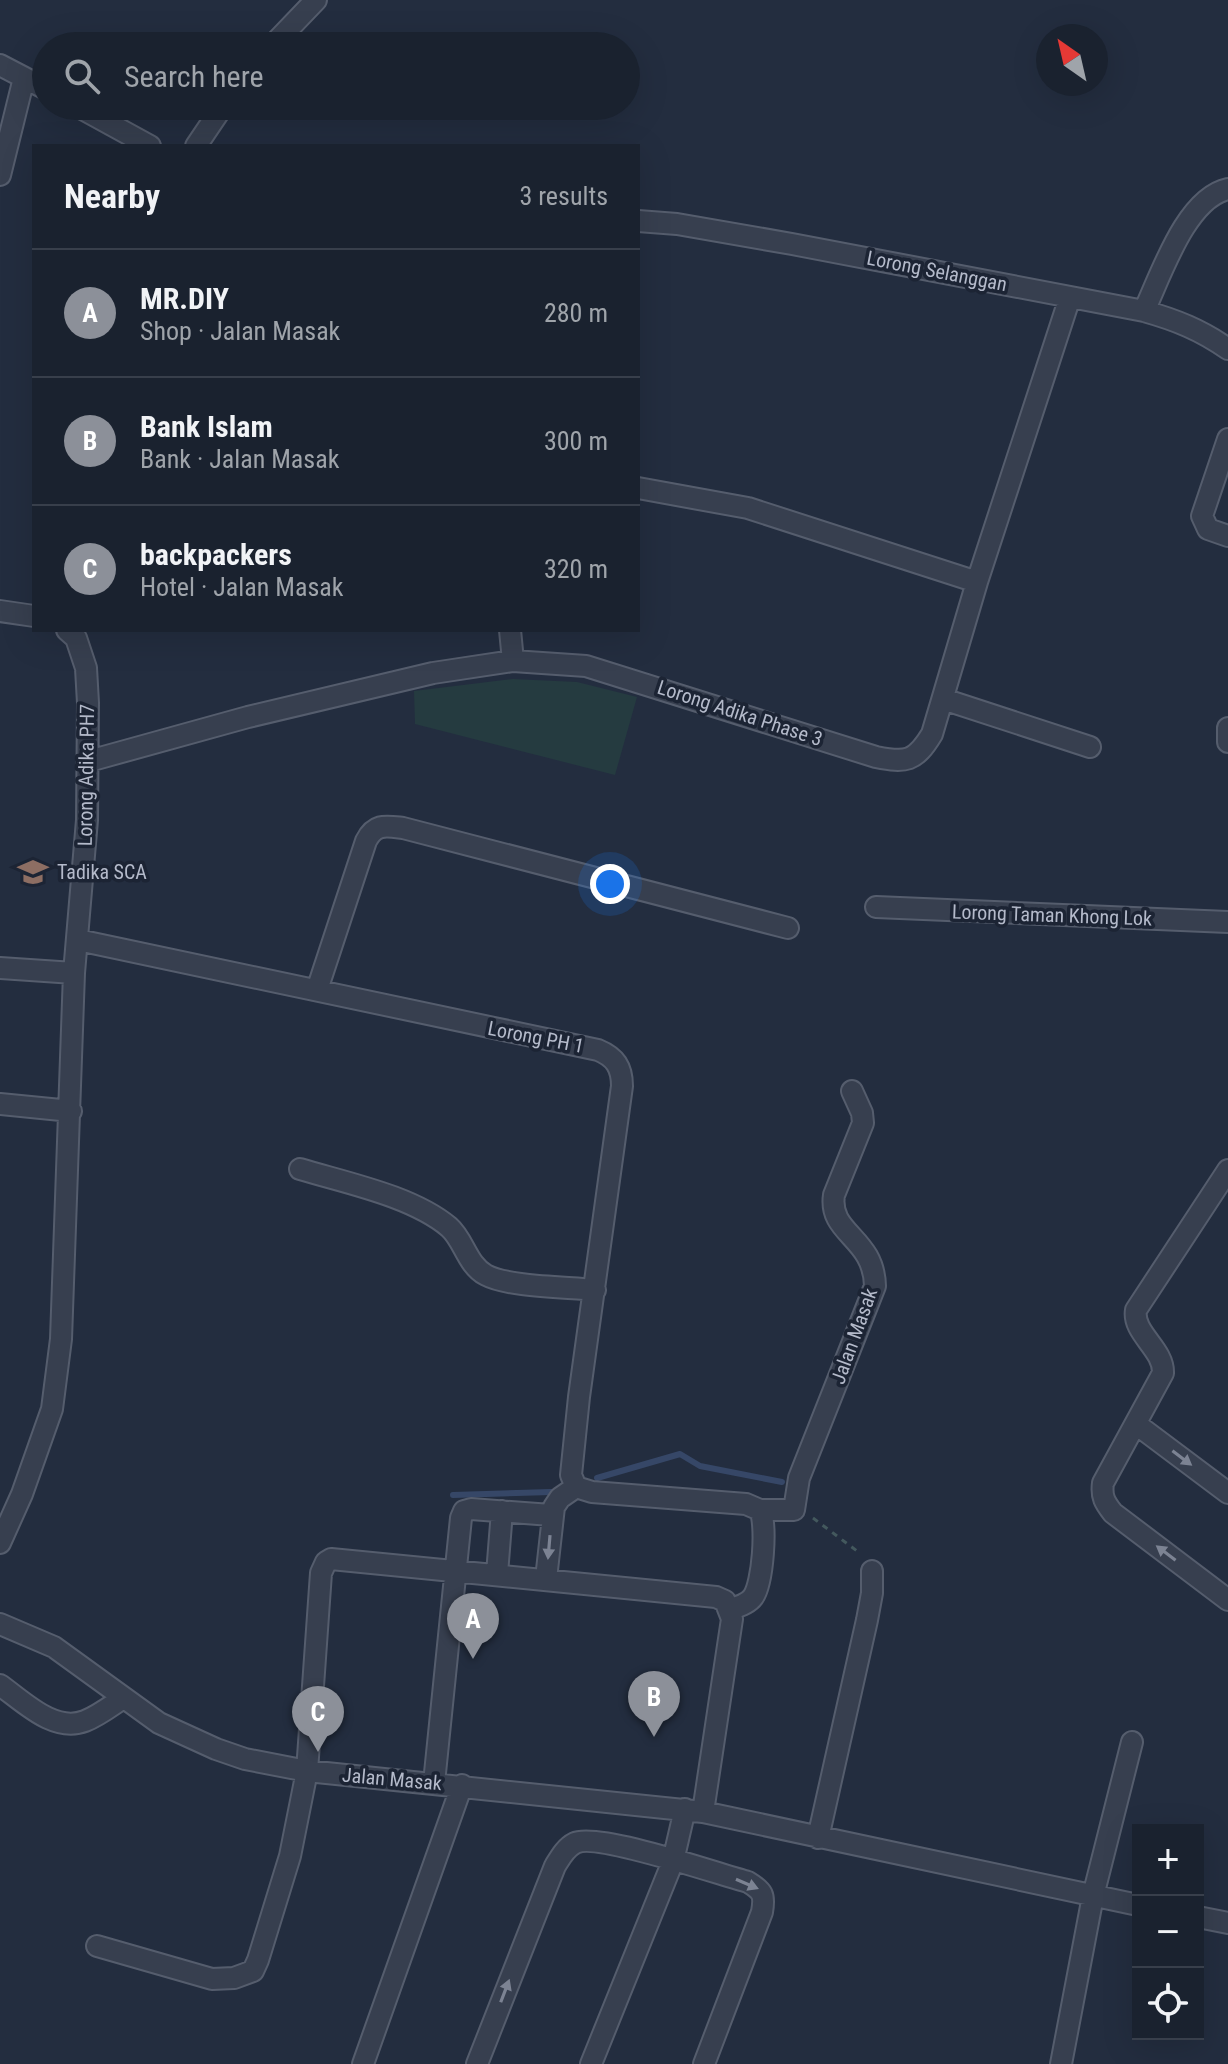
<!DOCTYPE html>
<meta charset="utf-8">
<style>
:root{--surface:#1a222f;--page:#272f3b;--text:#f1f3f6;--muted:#9fa4aa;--line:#383f4b;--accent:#8c9099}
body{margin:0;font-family:"Roboto Condensed",sans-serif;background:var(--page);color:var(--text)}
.controls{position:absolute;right:24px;bottom:24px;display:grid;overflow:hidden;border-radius:0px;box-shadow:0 8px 32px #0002}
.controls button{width:72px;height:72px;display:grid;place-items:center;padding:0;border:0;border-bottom:2px solid var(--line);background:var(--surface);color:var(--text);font:40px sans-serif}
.compass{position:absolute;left:1036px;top:24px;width:72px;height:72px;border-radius:50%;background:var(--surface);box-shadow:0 8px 32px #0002;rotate:326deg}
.you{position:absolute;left:610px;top:884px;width:28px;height:28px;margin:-20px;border:6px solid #fff;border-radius:50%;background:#1a73e8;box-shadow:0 0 0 12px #1a73e833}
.badge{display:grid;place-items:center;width:52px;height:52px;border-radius:50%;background:var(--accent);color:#fff;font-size:26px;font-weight:700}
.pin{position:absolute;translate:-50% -66px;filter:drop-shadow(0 2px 4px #0008)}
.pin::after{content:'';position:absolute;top:42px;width:28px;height:24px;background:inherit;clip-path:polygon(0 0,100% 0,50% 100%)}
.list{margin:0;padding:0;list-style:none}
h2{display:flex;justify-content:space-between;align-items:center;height:104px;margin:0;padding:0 32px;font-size:34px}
h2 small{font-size:26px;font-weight:400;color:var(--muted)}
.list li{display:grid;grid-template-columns:52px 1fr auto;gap:24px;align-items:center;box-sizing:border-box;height:128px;padding:0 32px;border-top:2px solid var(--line)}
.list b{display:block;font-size:30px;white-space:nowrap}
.list p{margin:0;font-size:26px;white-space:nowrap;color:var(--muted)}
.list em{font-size:26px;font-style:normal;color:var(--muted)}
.icon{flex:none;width:44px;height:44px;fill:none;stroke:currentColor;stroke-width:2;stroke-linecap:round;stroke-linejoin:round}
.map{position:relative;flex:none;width:1228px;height:2064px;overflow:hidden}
.search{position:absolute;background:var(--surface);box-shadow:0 8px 32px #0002;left:32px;top:32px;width:608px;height:88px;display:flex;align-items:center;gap:20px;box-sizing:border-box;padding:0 28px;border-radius:44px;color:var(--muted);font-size:30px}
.panel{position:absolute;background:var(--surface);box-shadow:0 8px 32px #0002;left:32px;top:144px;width:608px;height:488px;border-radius:0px}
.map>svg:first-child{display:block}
.green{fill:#253b40}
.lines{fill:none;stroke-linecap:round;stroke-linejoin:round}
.stream{stroke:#364767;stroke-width:6}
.minor-casing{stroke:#555d6d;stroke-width:24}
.path{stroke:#43585d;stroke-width:3;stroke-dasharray:6 6;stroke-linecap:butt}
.minor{stroke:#373f4f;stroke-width:20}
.oneway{fill:#7c8393}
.labels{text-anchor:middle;stroke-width:7;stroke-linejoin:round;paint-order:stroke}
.street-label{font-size:20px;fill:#b4baca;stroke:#1c2434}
.poi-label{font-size:20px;fill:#b4baca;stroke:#1c2434;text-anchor:start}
</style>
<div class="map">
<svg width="1228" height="2064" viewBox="0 0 1228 2064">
<rect width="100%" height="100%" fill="#232d3f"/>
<path class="green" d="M 513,679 L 577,682 L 637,697 L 615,775 L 415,724 L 414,691 Z"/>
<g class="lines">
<path class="stream" d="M 597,1478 L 680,1454 L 700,1466 L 782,1482
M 453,1495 L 551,1492"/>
<g class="minor-casing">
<path id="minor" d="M 272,46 L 316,0
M 0,65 L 46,89
M 77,106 L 150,146
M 196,146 L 223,106
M 0,175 L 24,78
M 638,221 L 677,224 L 792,244 L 1144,311 C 1176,320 1201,330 1228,349
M 1144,311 C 1161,275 1186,198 1228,189
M 1228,439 L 1202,516 L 1208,529 L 1228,536
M 638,488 L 748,508 L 977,582
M 0,611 L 34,616
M 67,630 L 76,638 L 86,668 L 88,703 L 87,820 L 74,973
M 510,630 L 513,661
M 943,699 L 1090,747
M 1228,728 L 1228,742
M 89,761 L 248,717 L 433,673 L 513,661 L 586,666 L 876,757 C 906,763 915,762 932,734 L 977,582 L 1070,297
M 876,907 L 1228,922
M 78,940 L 598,1050 C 615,1057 622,1067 622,1086 L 579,1397 L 571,1475 L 576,1487
M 0,968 L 74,973 L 61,1339 L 52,1409 L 22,1494 L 0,1543
M 317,990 L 366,841 C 375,823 386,826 403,828 L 788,928
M 0,1104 L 71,1111
M 300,1169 C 346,1183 412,1196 449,1227 C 464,1240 467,1265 486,1275 C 508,1287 568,1287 595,1290
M 1228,1170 L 1136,1310 C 1132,1333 1164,1349 1163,1373 L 1103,1483 C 1101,1497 1105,1503 1113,1513 L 1228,1600
M 1136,1424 L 1228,1493
M 576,1487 L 592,1492 L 746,1504 L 760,1510 C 767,1525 763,1583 753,1597 C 748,1604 738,1607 730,1609
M 760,1510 L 794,1510 L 799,1478 L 875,1286 C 874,1237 828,1234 834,1195 L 863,1123 L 862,1113 L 852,1091
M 497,1574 L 502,1511
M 546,1579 L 554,1507 L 560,1498 L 576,1487
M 0,1624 L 54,1647 L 159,1723 L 216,1749 L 245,1759 L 307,1771 L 703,1812 L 1138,1905
M 0,1685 C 24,1702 54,1733 85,1721 C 98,1716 111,1706 123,1698
M 434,1783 L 461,1518 L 464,1511 L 471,1509 L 551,1515
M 818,1838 L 867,1620 L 872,1593 L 872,1571
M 1198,1917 L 1228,1923
M 97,1946 L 212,1979 L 234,1978 L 253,1971 L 258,1960 L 290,1856 L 307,1771 L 321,1573 L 326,1562 L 331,1559 L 716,1597 L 725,1601 L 732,1619 L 703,1812
M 363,2064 L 462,1785
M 477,2064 L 555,1866 C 560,1858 565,1848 575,1843 C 597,1832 718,1874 748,1882 C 763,1891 765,1895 762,1912 L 704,2064
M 591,2064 L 673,1861 L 685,1809
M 1061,2064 L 1093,1896 L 1132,1742"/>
</g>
<path class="path" d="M 813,1518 L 861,1554"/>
<use href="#minor" class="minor"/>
</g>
<defs><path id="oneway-solid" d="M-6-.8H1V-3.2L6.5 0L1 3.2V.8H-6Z" transform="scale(2)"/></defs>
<g class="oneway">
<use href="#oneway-solid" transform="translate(1182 1458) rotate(37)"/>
<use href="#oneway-solid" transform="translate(549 1547) rotate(95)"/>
<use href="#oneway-solid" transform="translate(1166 1553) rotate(-143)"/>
<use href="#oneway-solid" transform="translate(747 1884) rotate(23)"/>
<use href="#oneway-solid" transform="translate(505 1991) rotate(-69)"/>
</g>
<defs>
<g id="school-bare" transform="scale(2.4)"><path d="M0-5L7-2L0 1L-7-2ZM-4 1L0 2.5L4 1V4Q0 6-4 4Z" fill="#8d6e63" stroke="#1c2434" stroke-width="2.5" paint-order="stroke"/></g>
</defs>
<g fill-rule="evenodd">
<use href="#school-bare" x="33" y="872"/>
</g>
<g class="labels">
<g class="street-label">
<text transform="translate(937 271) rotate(11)" y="7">Lorong Selanggan</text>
<text transform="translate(740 713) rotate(18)" y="7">Lorong Adika Phase 3</text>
<text transform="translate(86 775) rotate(-89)" y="7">Lorong Adika PH7</text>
<text transform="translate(1052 915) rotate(2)" y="7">Lorong Taman Khong Lok</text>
<text transform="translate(536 1037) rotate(11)" y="7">Lorong PH 1</text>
<text transform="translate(854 1336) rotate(-70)" y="7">Jalan Masak</text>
<text transform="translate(392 1779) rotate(5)" y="7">Jalan Masak</text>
</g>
<g class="poi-label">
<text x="57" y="879">Tadika SCA</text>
</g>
</g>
</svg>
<div class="controls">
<button>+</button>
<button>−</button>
<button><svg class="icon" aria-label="locate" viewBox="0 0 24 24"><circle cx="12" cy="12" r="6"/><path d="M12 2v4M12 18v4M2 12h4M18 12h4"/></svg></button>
</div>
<svg class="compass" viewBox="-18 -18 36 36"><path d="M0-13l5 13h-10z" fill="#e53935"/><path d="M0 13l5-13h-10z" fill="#9fa4aa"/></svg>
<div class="you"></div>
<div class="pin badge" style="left:473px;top:1659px">A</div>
<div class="pin badge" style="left:654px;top:1737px">B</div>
<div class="pin badge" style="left:318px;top:1752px">C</div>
<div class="search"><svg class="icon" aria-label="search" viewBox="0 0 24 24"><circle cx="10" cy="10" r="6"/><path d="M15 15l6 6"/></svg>Search here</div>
<section class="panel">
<h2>Nearby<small>3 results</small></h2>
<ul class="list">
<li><span class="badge">A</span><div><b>MR.DIY</b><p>Shop · Jalan Masak</p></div><em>280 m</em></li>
<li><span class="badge">B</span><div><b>Bank Islam</b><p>Bank · Jalan Masak</p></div><em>300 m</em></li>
<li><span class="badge">C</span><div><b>backpackers</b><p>Hotel · Jalan Masak</p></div><em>320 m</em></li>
</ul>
</section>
</div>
